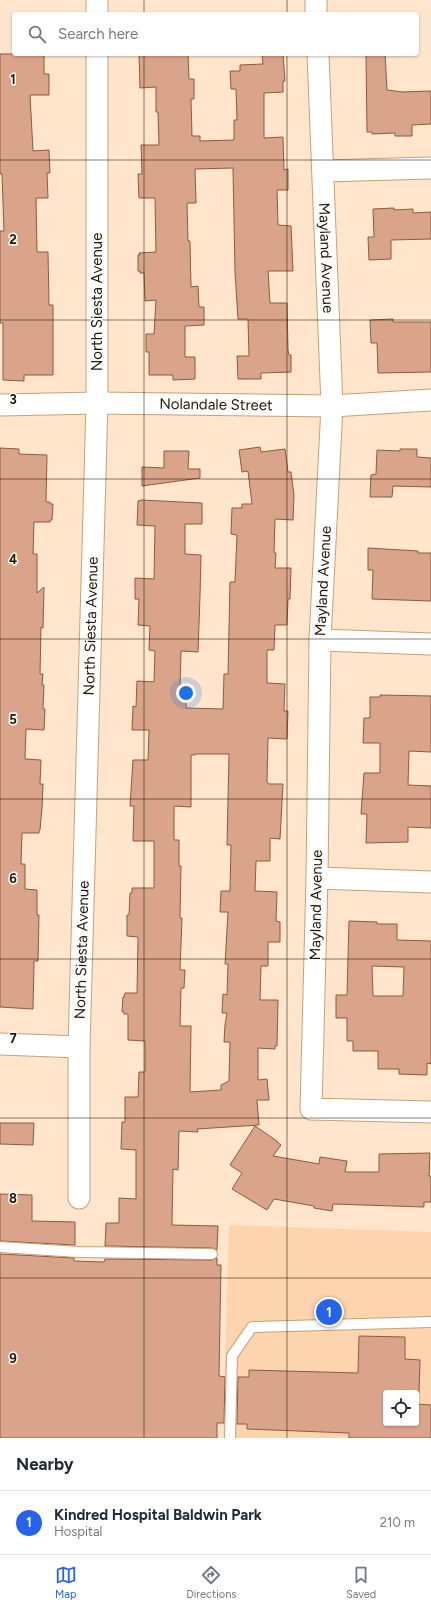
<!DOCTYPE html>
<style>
:root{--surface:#fff;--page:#f6f6f7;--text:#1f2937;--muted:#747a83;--line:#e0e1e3;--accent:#2563eb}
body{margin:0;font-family:Figtree,sans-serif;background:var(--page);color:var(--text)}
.controls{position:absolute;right:12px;bottom:12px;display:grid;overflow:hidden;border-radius:4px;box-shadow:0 1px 3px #0004}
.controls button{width:36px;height:36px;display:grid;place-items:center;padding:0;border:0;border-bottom:1px solid var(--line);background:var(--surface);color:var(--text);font:20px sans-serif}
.you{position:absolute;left:186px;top:693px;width:14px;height:14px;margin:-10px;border:3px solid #fff;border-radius:50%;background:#1a73e8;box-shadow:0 0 0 6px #1a73e833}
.badge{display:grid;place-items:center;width:26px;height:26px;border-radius:50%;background:var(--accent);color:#fff;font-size:13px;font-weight:700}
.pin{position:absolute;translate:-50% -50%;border:2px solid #fff;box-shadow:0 1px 4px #0006}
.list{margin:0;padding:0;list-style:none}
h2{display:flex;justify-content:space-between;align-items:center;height:52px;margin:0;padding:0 16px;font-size:17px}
h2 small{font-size:13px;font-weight:400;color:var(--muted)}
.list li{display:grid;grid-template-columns:26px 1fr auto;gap:12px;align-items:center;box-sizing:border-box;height:64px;padding:0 16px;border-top:1px solid var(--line)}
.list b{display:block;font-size:15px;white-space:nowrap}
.list p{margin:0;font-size:13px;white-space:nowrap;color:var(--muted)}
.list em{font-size:13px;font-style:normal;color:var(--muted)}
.icon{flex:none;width:22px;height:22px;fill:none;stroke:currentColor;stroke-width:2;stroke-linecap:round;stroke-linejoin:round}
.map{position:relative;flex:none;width:431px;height:1438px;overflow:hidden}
.search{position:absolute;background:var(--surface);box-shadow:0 1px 3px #0004;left:12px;right:12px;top:12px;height:44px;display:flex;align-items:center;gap:10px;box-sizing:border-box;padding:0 14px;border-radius:4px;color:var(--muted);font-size:15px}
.sheet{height:116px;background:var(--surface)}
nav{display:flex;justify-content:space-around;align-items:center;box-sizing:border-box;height:56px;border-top:1px solid var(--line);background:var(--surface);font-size:11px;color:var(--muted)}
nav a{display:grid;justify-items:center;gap:2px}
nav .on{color:var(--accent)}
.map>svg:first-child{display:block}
.built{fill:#fcd5ae;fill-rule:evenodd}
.building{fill:#daa48a;stroke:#8b5a41;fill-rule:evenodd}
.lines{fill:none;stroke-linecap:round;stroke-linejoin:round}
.service-casing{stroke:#c9a076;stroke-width:12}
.minor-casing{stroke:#c9a076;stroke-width:23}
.service{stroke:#fff;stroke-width:10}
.minor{stroke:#fff;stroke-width:21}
.grid{fill:none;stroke:#251605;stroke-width:1;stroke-opacity:0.55}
.labels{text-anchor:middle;stroke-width:3;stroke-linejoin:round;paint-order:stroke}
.street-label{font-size:15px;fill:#251605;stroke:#fff}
.grid-label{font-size:13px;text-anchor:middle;font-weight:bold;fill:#251605;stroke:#fff;stroke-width:3;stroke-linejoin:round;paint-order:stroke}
</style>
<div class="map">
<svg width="431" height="1438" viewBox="0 0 431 1438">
<rect width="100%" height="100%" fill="#ffe5cb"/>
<path class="built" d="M 229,1225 L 431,1232 L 431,1438 L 223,1438 ZM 386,1393 L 416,1393 L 416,1423 L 386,1423 Z"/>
<path class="building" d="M 0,54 L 44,54 L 44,74 L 49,74 L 49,95 L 30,95 L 33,151 L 49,150 L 50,173 L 47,173 L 48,198 L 36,198 L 37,252 L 48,252 L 49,305 L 53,305 L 53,375 L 24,375 L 24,381 L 3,380 L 3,323 L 0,323 L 0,231 L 4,231 L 2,174 L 0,174 Z
M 139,54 L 188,54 L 189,79 L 194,79 L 194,99 L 191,99 L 192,136 L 200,136 L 200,141 L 234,140 L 234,120 L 237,120 L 236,89 L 231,89 L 230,71 L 240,71 L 240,65 L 263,64 L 262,54 L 283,54 L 285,81 L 283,81 L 283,92 L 264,93 L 264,138 L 283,137 L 284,170 L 288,169 L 288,190 L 277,190 L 278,225 L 291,226 L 293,271 L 268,271 L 270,303 L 287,303 L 288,350 L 289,355 L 291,355 L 291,372 L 261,373 L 261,379 L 238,379 L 237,356 L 249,356 L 248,319 L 238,319 L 235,272 L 233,168 L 195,169 L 196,203 L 187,203 L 188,241 L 190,241 L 191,287 L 198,286 L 199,307 L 204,307 L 204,325 L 185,326 L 185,357 L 195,357 L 195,379 L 173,380 L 173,375 L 149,375 L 149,352 L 146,352 L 146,334 L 154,334 L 156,300 L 145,301 L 144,273 L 140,273 L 140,271 L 138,271 L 138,255 L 140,255 L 139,253 L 156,252 L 155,198 L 139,198 L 138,174 L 142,174 L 141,145 L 159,145 L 158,112 L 156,112 L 156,87 L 140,88 Z
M 366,54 L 385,54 L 387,90 L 403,92 L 431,91 L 431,124 L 412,125 L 412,136 L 395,136 L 395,133 L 372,134 L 372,132 L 367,132 Z
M 394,208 L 394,210 L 413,209 L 413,213 L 431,212 L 431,239 L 391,240 L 391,259 L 369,260 L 368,237 L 374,237 L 373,209 Z
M 393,319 L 393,322 L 431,322 L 431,372 L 378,373 L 377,343 L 371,343 L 370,320 Z
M 260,447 L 261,452 L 285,449 L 288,472 L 291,472 L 294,495 L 293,520 L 275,519 L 274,553 L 276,553 L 275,568 L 291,568 L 290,599 L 288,599 L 287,625 L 275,625 L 274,650 L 267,650 L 267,683 L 285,684 L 284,711 L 288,711 L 287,739 L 268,738 L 267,782 L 269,784 L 283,784 L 280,839 L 270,838 L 270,861 L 256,861 L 255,891 L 277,892 L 276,921 L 280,922 L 280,942 L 268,942 L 268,966 L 261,966 L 260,1000 L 278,1000 L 277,1046 L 275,1046 L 275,1049 L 258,1048 L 258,1080 L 267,1079 L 269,1100 L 257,1100 L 259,1125 L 197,1129 L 198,1132 L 179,1131 L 178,1170 L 173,1169 L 172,1225 L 218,1226 L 217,1250 L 212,1248 L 105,1246 L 106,1223 L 119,1223 L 119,1198 L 136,1199 L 136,1150 L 121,1149 L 122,1122 L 125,1122 L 125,1097 L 138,1097 L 139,1072 L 145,1072 L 145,1041 L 128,1040 L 128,1014 L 124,1014 L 124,1012 L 122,1012 L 123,997 L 124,997 L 125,993 L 137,993 L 138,937 L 127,936 L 127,915 L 129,915 L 130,893 L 132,893 L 132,888 L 154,888 L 154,841 L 133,841 L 134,806 L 130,806 L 133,760 L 148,760 L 149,730 L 132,730 L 133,706 L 136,707 L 137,681 L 154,682 L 155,651 L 149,650 L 150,626 L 138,625 L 139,599 L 135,599 L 135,578 L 154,579 L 155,526 L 137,525 L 138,501 L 141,500 L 202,503 L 202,524 L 185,524 L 185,554 L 201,555 L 200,596 L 198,652 L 181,651 L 180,687 L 186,688 L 186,708 L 223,709 L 224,674 L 228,674 L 230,582 L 235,582 L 237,535 L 231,534 L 232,508 L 242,508 L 242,504 L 252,504 L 248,471 L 242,472 L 239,450 ZM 195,754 L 229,754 L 227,845 L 231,845 L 230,891 L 221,891 L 220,912 L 228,912 L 225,964 L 228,964 L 227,995 L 223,994 L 222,1013 L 227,1013 L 225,1025 L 224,1042 L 230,1042 L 229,1081 L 221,1085 L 221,1090 L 190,1092 L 191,1026 L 180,1026 L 181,988 L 184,988 L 185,970 L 180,970 L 182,918 L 180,918 L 181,866 L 179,866 L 179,840 L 174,840 L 174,806 L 191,807 L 191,755 L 195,755 Z
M 0,448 L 19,449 L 19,454 L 47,455 L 46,502 L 50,502 L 50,504 L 53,504 L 52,520 L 50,520 L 50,522 L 34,522 L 33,554 L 37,554 L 37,593 L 44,587 L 43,628 L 41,627 L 40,674 L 43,674 L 42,685 L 44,685 L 43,709 L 45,709 L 44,730 L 26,729 L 25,759 L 41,760 L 40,784 L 43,784 L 42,808 L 40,830 L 39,831 L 39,833 L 22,833 L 21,864 L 25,864 L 25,889 L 37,890 L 37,915 L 39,915 L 38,961 L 34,961 L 33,1009 L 0,1007 Z
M 400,449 L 417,449 L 417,457 L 431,458 L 431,487 L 393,486 L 392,497 L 370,497 L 371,475 L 376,474 L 377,450 L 400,451 Z
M 164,451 L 189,451 L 188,469 L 200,469 L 200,478 L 142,486 L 142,467 L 164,468 Z
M 368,548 L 418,551 L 418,553 L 431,553 L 431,601 L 372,599 L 373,570 L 368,570 Z
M 380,695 L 431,696 L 431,752 L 409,751 L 408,785 L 431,786 L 431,828 L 408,827 L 408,842 L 366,843 L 367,814 L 361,814 L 364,773 L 380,773 L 380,743 L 363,743 L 364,718 L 370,718 L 370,697 L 380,697 Z
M 349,921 L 377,922 L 377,924 L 397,924 L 397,940 L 431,941 L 431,1064 L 427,1063 L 427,1075 L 399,1074 L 399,1069 L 378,1069 L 378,1051 L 353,1051 L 353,1041 L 347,1041 L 347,1018 L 336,1018 L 336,995 L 347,995 ZM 372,966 L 404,967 L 403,996 L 373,996 Z
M 0,1123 L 34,1123 L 33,1145 L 0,1144 Z
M 255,1126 L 277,1141 L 277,1142 L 281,1145 L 273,1156 L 319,1164 L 320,1157 L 347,1161 L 345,1172 L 379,1172 L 379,1154 L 430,1153 L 429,1176 L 431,1176 L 431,1202 L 424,1202 L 424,1207 L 333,1204 L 332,1211 L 314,1208 L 314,1206 L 274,1199 L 267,1210 L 232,1189 L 242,1173 L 230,1165 Z
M 0,1194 L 32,1195 L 32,1221 L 75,1222 L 75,1245 L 0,1241 Z
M 0,1254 L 74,1258 L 74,1261 L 104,1262 L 105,1259 L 212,1260 L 217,1258 L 217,1265 L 221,1265 L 219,1376 L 225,1377 L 224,1423 L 217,1423 L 217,1438 L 0,1438 Z
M 359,1336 L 405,1337 L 405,1359 L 420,1360 L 419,1393 L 386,1393 L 386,1423 L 416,1423 L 416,1404 L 431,1405 L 431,1438 L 349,1438 L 349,1433 L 247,1429 L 247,1424 L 237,1424 L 238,1377 L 249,1377 L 249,1370 L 358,1373 Z"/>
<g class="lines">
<g class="service-casing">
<path id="service" d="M 0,1247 L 79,1252 L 212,1254
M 230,1438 L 232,1356 L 252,1327 L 431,1322"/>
</g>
<g class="minor-casing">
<g id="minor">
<path d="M 316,0 L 316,14"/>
<path d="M 97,14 L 97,0"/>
<path id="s1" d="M 318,54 L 332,406 L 320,640 L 317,878 L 311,1109 L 431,1112"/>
<path d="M 323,171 L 431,168"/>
<path id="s2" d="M 0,405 L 97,403 L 332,406 L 431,400"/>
<path d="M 320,640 L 431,644"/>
<path d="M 317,878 L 431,882"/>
<path d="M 0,1044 L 79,1047"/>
<path id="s3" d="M 79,1198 L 79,1047 L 97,403 L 97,54"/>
</g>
</g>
<use href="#service" class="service"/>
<use href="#minor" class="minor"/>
</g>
<path class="grid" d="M 144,0 L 144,14M 287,0 L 287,14M 144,54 L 144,1438M 287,54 L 287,1438M 0,160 L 431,160M 0,320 L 431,320M 0,479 L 431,479M 0,639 L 431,639M 0,799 L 431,799M 0,959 L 431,959M 0,1118 L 431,1118M 0,1278 L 431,1278"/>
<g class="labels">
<g class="street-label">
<text dy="5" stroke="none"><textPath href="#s1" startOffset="204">Mayland Avenue</textPath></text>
<text transform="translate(97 302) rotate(-90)" y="5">North Siesta Avenue</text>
<text dy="5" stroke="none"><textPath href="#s2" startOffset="216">Nolandale Street</textPath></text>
<text transform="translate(323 581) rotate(-87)" y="5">Mayland Avenue</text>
<text dy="5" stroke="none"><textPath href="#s3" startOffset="572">North Siesta Avenue</textPath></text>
<text transform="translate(316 905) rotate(-89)" y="5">Mayland Avenue</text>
<text dy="5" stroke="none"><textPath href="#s3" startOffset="248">North Siesta Avenue</textPath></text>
</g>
</g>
<g class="grid-label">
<text x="13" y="84">1</text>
<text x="13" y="244">2</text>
<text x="13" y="404">3</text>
<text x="13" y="564">4</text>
<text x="13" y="724">5</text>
<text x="13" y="883">6</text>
<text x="13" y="1043">7</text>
<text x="13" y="1203">8</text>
<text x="13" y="1363">9</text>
</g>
</svg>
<div class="controls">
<button><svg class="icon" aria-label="locate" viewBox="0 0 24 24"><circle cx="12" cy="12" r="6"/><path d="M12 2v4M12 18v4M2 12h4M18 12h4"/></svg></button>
</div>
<div class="you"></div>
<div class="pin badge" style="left:329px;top:1312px">1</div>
<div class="search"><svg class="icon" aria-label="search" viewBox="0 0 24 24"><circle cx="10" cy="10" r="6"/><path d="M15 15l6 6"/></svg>Search here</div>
</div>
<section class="sheet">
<h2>Nearby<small></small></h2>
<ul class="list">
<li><span class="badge">1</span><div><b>Kindred Hospital Baldwin Park</b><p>Hospital</p></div><em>210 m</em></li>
</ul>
</section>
<nav>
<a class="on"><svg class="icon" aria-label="map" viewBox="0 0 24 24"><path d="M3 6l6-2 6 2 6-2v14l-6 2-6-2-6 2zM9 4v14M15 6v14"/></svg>Map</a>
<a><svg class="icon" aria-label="directions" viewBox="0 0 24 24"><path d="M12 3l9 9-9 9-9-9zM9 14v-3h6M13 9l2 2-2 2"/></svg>Directions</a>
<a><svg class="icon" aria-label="saved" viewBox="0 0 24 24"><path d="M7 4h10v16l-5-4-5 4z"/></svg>Saved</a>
</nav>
